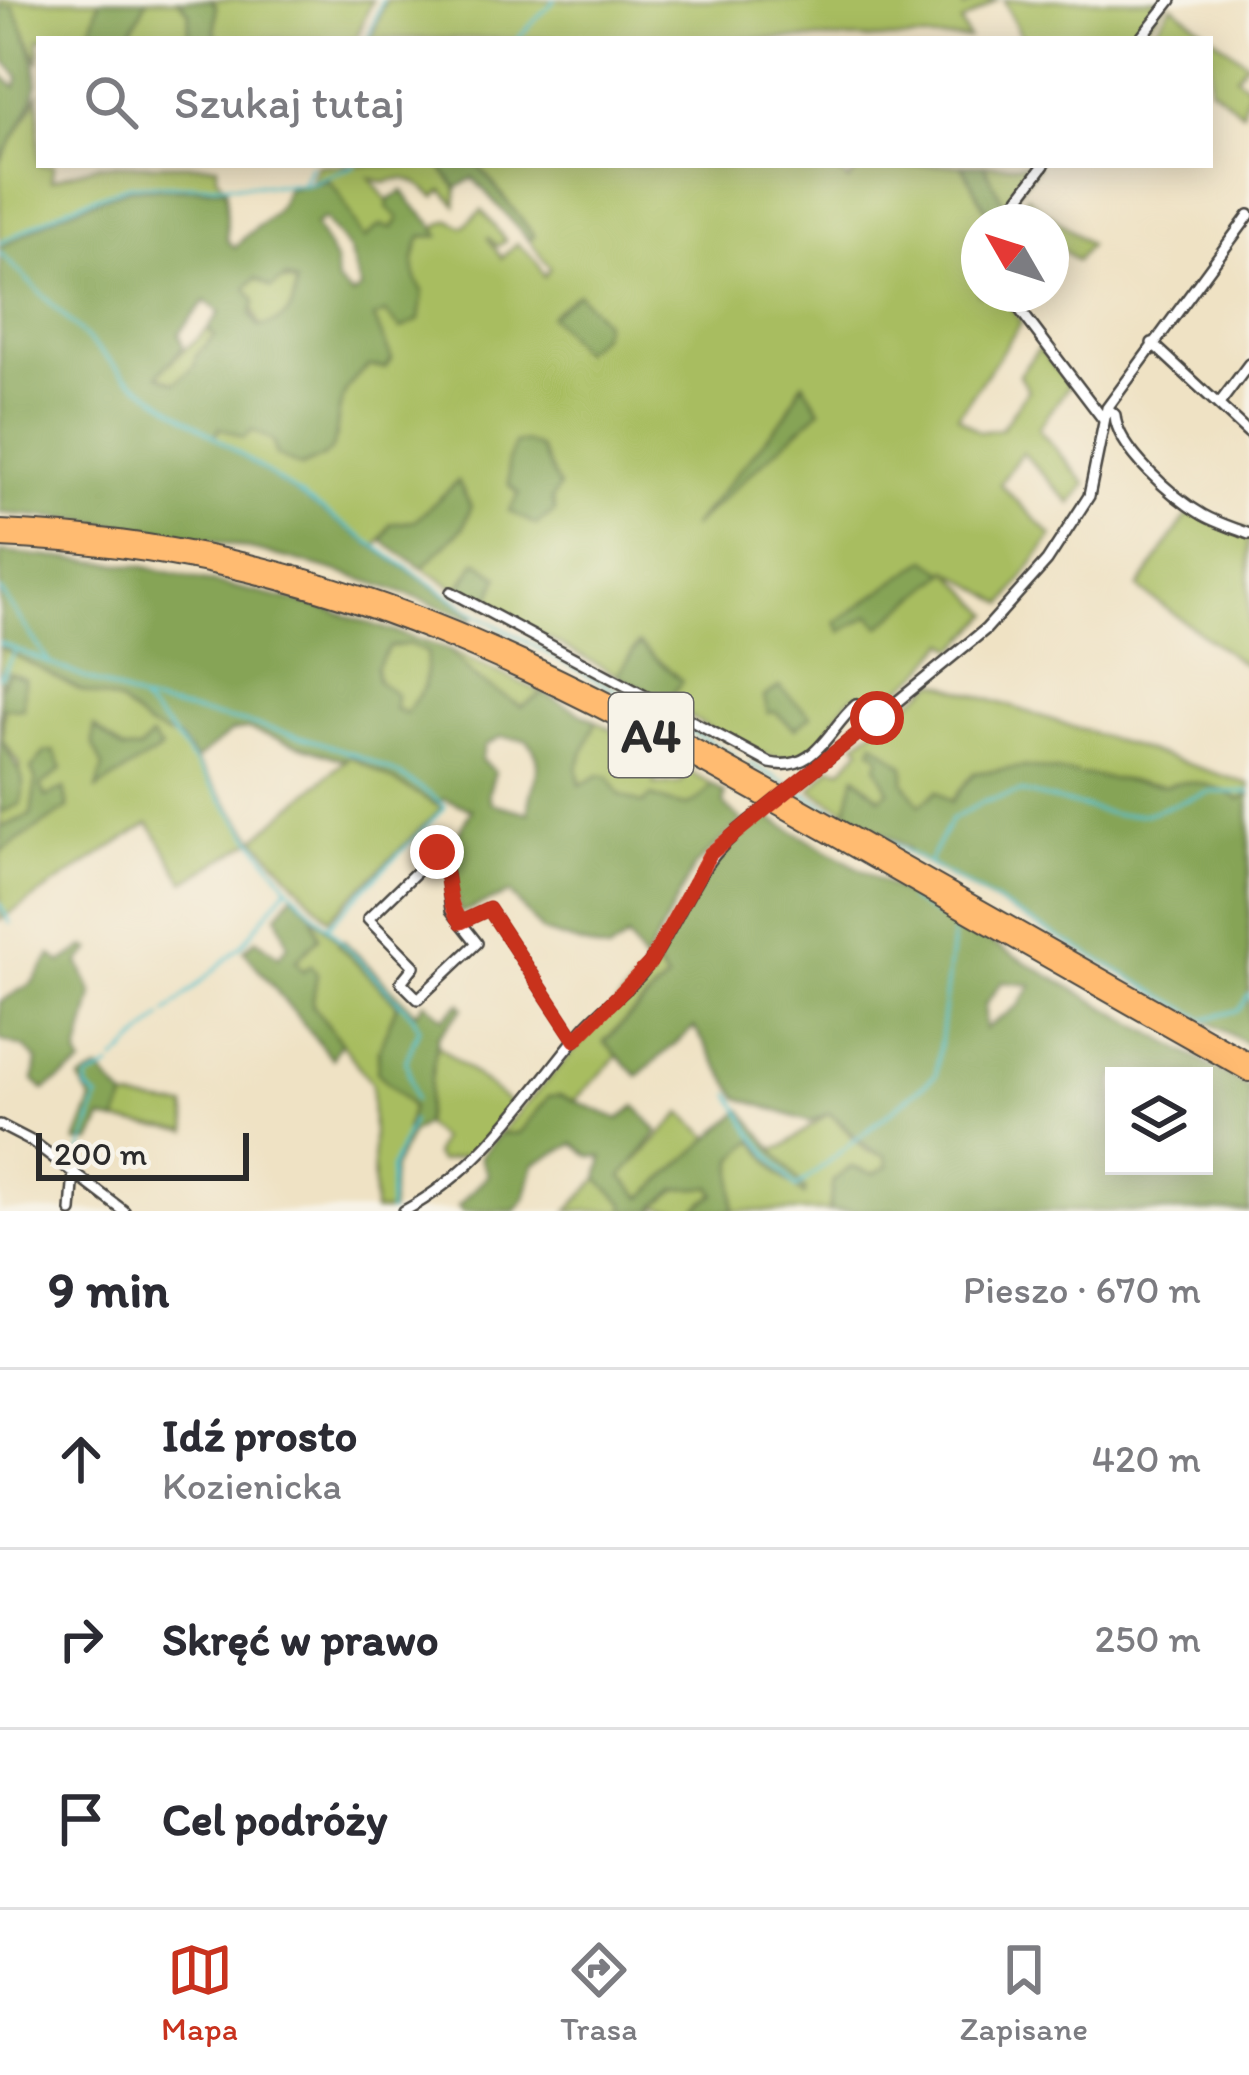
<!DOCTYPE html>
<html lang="pl">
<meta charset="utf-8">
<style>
:root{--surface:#fff;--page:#f7f7f7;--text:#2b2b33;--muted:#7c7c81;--line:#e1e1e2;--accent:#c8321e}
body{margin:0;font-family:Itim,sans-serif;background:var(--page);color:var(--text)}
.controls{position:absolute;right:36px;bottom:36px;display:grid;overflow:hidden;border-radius:0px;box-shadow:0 6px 30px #0003}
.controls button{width:108px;height:108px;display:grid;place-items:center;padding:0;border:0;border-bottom:3px solid var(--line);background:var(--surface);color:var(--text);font:60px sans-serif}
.compass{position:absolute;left:961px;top:204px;width:108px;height:108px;border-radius:50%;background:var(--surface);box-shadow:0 6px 30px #0003;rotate:309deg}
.scale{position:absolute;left:36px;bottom:30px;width:213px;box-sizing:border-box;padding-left:12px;border:6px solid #2b2b2b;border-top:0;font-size:33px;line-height:42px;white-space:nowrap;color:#2b2b2b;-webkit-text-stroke:9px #f7f3e8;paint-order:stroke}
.stop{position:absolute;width:36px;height:36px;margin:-27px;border:9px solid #c8321e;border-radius:50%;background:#fff}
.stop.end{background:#c8321e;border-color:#fff;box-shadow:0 3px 12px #0008}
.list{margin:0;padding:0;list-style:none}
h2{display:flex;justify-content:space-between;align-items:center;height:156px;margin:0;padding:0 48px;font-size:51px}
h2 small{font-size:39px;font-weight:400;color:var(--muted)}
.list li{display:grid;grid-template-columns:78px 1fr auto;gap:36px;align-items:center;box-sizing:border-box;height:180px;padding:0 48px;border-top:3px solid var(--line)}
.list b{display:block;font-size:45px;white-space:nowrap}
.list p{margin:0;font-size:39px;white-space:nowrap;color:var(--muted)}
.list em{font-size:39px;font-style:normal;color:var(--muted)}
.icon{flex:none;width:66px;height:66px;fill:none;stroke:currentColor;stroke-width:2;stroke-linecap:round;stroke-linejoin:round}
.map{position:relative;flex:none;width:1249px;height:1211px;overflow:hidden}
.search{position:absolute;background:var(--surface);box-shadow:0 6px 30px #0003;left:36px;right:36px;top:36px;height:132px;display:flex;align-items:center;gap:30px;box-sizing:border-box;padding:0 42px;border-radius:0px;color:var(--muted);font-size:45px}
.sheet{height:696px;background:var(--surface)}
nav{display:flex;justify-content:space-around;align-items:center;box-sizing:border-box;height:168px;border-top:3px solid var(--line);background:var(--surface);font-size:33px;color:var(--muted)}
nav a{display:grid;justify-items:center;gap:6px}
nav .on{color:var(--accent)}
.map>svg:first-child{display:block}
.green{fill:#a8bd61;stroke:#6a7446;stroke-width:3;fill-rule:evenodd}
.forest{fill:#86a457;stroke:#586841;stroke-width:3;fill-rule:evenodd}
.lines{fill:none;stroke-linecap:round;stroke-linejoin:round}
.stream{stroke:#54c1cb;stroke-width:3}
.minor-casing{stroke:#484642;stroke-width:14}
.highway-casing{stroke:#484642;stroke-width:18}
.minor{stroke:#fff;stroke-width:9}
.highway{stroke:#ffbb71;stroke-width:14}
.minor-bridge-casing{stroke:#484642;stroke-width:14;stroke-linecap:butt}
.minor-bridge{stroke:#fff;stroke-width:9}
.route{stroke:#c8321e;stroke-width:15}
.labels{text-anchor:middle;stroke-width:9;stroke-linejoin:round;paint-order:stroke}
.shield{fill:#f7f3e8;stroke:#686764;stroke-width:3}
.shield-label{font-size:48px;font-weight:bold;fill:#2b2b2b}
</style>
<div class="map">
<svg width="1249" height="1211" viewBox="0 0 1249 1211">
<rect width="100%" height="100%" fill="#f7f3e8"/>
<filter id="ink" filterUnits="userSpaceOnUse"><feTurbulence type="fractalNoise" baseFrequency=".00833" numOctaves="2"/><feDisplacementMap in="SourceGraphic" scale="24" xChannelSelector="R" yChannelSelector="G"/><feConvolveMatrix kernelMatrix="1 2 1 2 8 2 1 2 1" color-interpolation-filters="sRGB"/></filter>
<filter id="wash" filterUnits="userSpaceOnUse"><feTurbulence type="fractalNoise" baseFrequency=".004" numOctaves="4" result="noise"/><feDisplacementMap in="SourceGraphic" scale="48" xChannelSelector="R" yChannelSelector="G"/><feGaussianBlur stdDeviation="2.7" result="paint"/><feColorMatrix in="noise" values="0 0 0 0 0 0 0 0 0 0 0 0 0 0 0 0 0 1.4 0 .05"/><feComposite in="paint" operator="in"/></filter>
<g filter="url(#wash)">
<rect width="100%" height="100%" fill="#efe2c4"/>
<path class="green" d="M 0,0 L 100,0 L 92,28 L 116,39 L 39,39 L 39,63 L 13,6 L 0,7 Z
M 147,0 L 179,0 L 189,12 L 189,39 L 127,39 Z
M 211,0 L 372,0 L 356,39 L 222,39 L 215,35 L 216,6 Z
M 386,0 L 962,0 L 964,8 L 977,0 L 997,0 L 961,23 L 969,39 L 371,39 Z
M 1004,0 L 1168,0 L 1137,39 L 1022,39 Z
M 1172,5 L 1247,62 L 1236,76 L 1249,87 L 1242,112 L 1210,87 L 1210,39 L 1148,39 Z
M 39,95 L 39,165 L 54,165 L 51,180 L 98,165 L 217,165 L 217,176 L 226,189 L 129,188 L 0,247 L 0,161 Z
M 317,165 L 439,165 L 457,188 L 456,205 L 443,190 L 435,197 C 417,182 407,173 385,183 L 370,178 L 400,218 L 392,228 L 364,239 C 350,220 344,195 328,181 L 309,188 Z
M 478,165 L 834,165 L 848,181 L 862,165 L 962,165 L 992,222 L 979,222 L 979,229 L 969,235 L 979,256 L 979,294 L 1003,294 L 1021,323 L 958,416 L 979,432 L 1001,429 L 1028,390 L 1019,375 L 1039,348 L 1069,385 L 1038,429 L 1086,484 L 1071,504 L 1022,452 L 1000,484 L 1052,536 L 1005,604 L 947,569 L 991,614 L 955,649 L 947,642 L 920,674 L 877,706 L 867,696 L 853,696 C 839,707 831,732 815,748 C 779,783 697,719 661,699 L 666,694 L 638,644 L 617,675 L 487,606 L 498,577 L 477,561 L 458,590 L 422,568 L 464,527 L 471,507 L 458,482 L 415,521 L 391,524 L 376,548 L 215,437 L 220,428 L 252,430 L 273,441 L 337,437 C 332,408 345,383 369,366 L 373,318 C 409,302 409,268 421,236 L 439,236 L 436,226 L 450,220 L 463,227 L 482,210 L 506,241 L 498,246 L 487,237 L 502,258 L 517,243 L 538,263 L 544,277 L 550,268 L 529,240 L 534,235 ZM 800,386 L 820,410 L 749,459 L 786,415 Z
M 984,165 L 1037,165 L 1038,166 L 1006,207 Z
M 1027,196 L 1089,245 L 1076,261 L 1051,240 L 1051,222 L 1028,222 L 1015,212 Z
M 256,277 L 296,283 C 293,314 289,318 260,328 L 245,288 Z
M 208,329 L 215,336 L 196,356 L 195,367 L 175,383 L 156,375 Z
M 1192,508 L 1249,531 L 1249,668 L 1138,588 Z
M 409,644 L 428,653 L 424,687 L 406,714 C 388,706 377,686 376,667 L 390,646 Z
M 0,647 L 80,690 L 119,702 L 148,726 L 178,739 L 255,839 L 350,756 L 442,808 L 329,919 L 256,839 L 185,882 L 149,823 L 0,920 L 0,852 L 68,808 L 64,789 L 46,797 L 37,781 L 31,815 L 0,828 L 0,813 L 20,804 L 20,764 L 2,740 L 7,673 L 0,689 Z
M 449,650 L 543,693 L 522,707 L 476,679 Z
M 936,682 L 1249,784 L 1249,795 L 1239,800 C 1222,786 1187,777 1166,786 L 1025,767 L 974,773 L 951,802 L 920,806 L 880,756 L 877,767 L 890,791 L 880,798 L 856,776 L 846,811 L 811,790 L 831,767 L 842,769 L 861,748 L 856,743 Z
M 596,721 L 644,747 L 635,756 L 652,773 L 656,753 L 664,756 L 654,785 L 681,783 L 686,769 L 712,785 C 692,813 682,807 651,796 L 644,804 L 581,786 L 577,769 Z
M 312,914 L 398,1004 L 379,1049 L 398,1092 L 412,1107 L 410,1134 L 393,1169 L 391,1211 L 374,1211 L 372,1084 L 312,1004 L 296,961 L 319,937 Z
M 654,962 L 667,979 L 604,1041 L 618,1056 L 574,1101 L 549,1096 L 519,1133 L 499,1134 Z
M 436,1044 L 514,1106 L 473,1153 L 440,1162 L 434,1156 L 440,1139 L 424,1124 Z
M 125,1099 L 186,1107 L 188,1131 L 117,1122 Z
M 682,1113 L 711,1138 L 642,1198 L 621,1177 Z
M 829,1113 L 867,1151 L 886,1156 L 888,1167 L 874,1174 L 851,1167 L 833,1181 L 829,1211 L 733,1211 L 734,1159 L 754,1139 L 779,1174 L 806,1191 L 768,1149 L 783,1147 Z
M 598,1179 L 625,1204 L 624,1211 L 568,1211 Z
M 712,1187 L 716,1193 L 693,1211 L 654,1207 L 677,1189 Z"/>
<path class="forest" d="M 100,0 L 147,0 L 127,39 L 91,28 Z
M 179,0 L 211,0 L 216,6 L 215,35 L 222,39 L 189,39 L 189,12 Z
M 13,6 C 49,88 44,85 0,161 L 0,73 L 16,87 L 19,76 L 5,62 L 0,7 Z
M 439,165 L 478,165 L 534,236 L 529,240 L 473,178 L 457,188 Z
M 962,165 L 984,165 L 1006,207 L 993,222 Z
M 328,180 C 344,195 350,220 364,239 L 380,225 L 393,228 L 399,218 L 387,207 L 389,200 L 403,191 C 412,210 433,218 439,236 L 421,236 C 413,257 409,272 423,291 L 419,320 L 401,329 L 385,313 L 374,318 L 392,359 L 385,368 L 369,366 C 324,398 346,437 328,453 C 322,459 308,463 301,467 L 276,455 L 273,441 L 252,430 L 244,438 L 220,428 L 215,437 L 474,615 L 472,620 C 323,556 161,525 0,513 L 0,248 L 62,213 L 130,188 L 226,189 L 227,240 L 235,248 C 253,223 278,223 286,189 ZM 324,218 L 349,250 L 361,289 L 352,295 L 337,282 L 335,261 L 315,225 ZM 256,278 L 271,288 L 286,278 L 296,283 C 294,313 289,320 259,327 L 251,315 L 255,301 L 246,288 ZM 205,301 L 220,312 L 208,329 L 215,336 L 196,356 L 194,367 L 175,383 L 158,375 L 183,347 L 179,333 Z
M 578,293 L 604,322 L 601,335 L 581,352 L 550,316 Z
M 803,382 L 820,410 L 691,528 L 786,415 Z
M 527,442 L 540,448 L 559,487 L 552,499 L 555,512 L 536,525 L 509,511 L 519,494 L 509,485 L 508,461 L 515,443 Z
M 458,481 L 471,507 L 463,527 L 422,568 L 382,541 L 391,524 L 415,521 Z
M 0,552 L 141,566 L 320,607 L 449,650 L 476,679 L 522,707 L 543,693 L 596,721 L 577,769 L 580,785 L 599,775 L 608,777 L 620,795 L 643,804 L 651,796 C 682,807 692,813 712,785 L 725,793 L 724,804 L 742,821 L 694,867 L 644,963 L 628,938 L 608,952 L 543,932 L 510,893 L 460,913 L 447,853 L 472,809 L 444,799 L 436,804 L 350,756 L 344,760 L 248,729 L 232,731 L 196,760 L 179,739 L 148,727 L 119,702 L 80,690 L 0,647 ZM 409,644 L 428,653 L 424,687 L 406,713 L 395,709 L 396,694 L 377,681 L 376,667 L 390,647 ZM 501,737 L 527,740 C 551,767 528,782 529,813 L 491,803 L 488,794 L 495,772 L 481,760 L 485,745 Z
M 927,559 L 946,573 L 880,627 L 870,615 L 841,632 L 836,622 Z
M 477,561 L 499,577 L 487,606 L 458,590 Z
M 639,644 L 682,681 L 672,695 L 661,699 L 617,675 Z
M 8,672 L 24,678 L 23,709 L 1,707 C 2,716 0,729 2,738 C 9,765 31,769 20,804 L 0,813 L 0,689 Z
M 779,687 L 811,716 L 795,729 L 775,712 L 768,713 L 764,697 Z
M 94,727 L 123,750 L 139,750 L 151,737 L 161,749 L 97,789 L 103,767 L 93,745 Z
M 874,742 L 904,766 L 904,782 L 920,805 L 937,791 L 951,802 L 974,773 L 1025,767 L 1166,786 C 1186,777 1222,786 1239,800 L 1249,795 L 1249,1045 L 908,853 L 908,848 L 846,811 L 855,776 L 880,798 L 889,791 L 877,767 L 880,756 L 871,749 Z
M 54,751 L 62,769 L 41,786 L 46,797 L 64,789 L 68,808 L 0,852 L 0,828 L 31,815 L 36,781 L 31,769 L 45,752 Z
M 766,816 L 1249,1088 L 1249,1211 L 829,1211 L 833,1181 L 851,1167 L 874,1174 L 888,1166 L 886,1156 C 860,1149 851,1127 829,1113 L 810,1122 L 739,1098 L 694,1027 L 638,1076 L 604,1042 L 667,980 L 654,962 C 684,902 711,857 766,816 ZM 1002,982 L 1032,985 L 1019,1005 L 985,1029 L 985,1005 ZM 1114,1076 L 1204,1076 L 1204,1166 L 1114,1166 Z
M 293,893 L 312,914 L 319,937 L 296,961 L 303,971 L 311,965 L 317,974 L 312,1005 L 341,1042 L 332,1059 L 244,951 L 256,939 L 279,957 L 288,945 L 277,915 Z
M 343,940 L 416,1013 L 425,1002 L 443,1018 L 460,1003 L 463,1008 L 438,1036 L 424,1124 L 410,1134 L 406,1131 L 412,1106 L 377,1072 L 379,1049 L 397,1004 L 338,945 Z
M 85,947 L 91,950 L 79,962 L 93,995 L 78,1056 L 82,1065 L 44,1090 L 34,1081 L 37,1060 L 25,1048 L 0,1040 L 0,1002 L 32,983 L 51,955 L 61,963 Z
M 99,1070 L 125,1099 L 117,1122 L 102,1119 L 91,1142 L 76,1142 L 92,1101 L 80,1080 Z
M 560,1095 L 619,1119 L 636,1106 L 658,1132 L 622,1177 L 642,1198 L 742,1110 L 806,1191 L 804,1195 L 779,1174 L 754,1140 L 734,1159 L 733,1211 L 693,1211 L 715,1194 L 711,1187 L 677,1189 L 654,1207 L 657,1211 L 624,1211 L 625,1204 L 598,1179 L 603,1157 L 590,1156 L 574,1144 L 534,1164 L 525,1199 L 515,1211 L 463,1211 L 458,1206 L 488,1175 L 480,1157 L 499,1134 L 520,1133 L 549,1096 Z"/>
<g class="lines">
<path class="stream" d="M 368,39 L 382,0
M 517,39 L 555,0
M 302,185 L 311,165
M 0,243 L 68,207 L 129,185 L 306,185 L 356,165
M 0,253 L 125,376 L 474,613 L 736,756
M 0,590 L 49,662
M 0,643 L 139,700 L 167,727 L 288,886 L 413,1016 L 419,1028 L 406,1061 L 415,1100
M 0,677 L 15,651
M 140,701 C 231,720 375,742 445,807 L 328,926
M 749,763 L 1204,1019 L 1239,1010 L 1249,995
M 929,862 L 951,820 L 983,802 L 1022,792 L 1116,815 L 1146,814 L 1210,792 L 1249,792
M 0,904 L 10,923
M 166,1013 L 242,945 L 288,886
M 115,1061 L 162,1017
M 731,1094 L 753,1134 L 796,1188 L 936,1075 L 954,925 L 909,899 L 913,891
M 78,1163 L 98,1098 L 87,1089 L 87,1080 L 111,1067
M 389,1211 L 391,1168 L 412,1121"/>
</g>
</g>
<g filter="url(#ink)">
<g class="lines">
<g class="minor-casing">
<path id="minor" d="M 1140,39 L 1171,0
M 1001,222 L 1044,165
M 1008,294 L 1103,419
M 1152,343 L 1249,433
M 1219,404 L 1249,364
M 1107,408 L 1115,415 C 1117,449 1174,498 1203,515 C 1217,523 1234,528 1249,534
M 451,592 L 770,763 C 817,773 828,728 856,705 L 877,718
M 806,776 L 986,629 L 1047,561 L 1089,496 L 1107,408 L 1249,215
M 437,852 L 445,863 L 451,910 L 477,943 L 418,999 L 401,982 L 414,966 L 368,919 Z
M 461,922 L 489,909 L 575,1040
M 0,1125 L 33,1142 L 124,1211
M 71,1211 L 74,1171
M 404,1211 C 481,1170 529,1094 584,1028 C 604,1005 631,990 649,964 C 686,909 693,866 748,822"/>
</g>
<g class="highway-casing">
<path id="highway" d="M 0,528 C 328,541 553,665 830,822 C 970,901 1109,981 1249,1060
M 0,540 C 328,553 553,679 830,836 C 969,915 1109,995 1249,1074"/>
</g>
<use href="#minor" class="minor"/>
<use href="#highway" class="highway"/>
<g class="minor-bridge-casing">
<path id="minor-bridge" d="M 748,822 L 806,776"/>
</g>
<use href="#minor-bridge" class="minor-bridge"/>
</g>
</g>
<g class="lines" filter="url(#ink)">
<path class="route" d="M 437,852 C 452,873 444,901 461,922 L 489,909 L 575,1040 L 650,963 L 710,854 L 877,718"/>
</g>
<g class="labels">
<rect class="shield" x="609" y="693" width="84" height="84" rx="9"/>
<g class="shield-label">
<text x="651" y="752">A4</text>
</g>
</g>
</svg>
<div class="controls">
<button><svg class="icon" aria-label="layers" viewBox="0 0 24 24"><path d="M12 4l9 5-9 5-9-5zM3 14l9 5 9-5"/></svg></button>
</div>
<svg class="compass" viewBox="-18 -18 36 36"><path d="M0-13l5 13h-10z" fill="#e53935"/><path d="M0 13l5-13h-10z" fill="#7c7c81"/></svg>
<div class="scale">200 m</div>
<div class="stop" style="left:877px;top:718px"></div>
<div class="stop end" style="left:437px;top:852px"></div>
<div class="search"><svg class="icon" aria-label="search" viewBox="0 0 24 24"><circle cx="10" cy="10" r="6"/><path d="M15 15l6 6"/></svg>Szukaj tutaj</div>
</div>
<section class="sheet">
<h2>9 min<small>Pieszo · 670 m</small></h2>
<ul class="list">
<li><svg class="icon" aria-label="ahead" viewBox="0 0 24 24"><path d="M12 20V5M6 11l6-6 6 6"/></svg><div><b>Idź prosto</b><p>Kozienicka</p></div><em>420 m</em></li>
<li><svg class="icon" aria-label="right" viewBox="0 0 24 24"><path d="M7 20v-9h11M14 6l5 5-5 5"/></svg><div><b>Skręć w prawo</b></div><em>250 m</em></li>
<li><svg class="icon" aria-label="arrive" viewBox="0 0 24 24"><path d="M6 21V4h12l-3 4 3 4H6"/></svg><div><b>Cel podróży</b></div></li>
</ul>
</section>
<nav>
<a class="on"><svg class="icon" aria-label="map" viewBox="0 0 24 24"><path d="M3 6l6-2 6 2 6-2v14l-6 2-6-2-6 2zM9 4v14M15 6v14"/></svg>Mapa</a>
<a><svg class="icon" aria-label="directions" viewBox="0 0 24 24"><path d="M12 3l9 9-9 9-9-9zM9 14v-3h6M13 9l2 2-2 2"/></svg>Trasa</a>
<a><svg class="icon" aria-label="saved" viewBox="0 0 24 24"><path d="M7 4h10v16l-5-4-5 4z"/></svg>Zapisane</a>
</nav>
